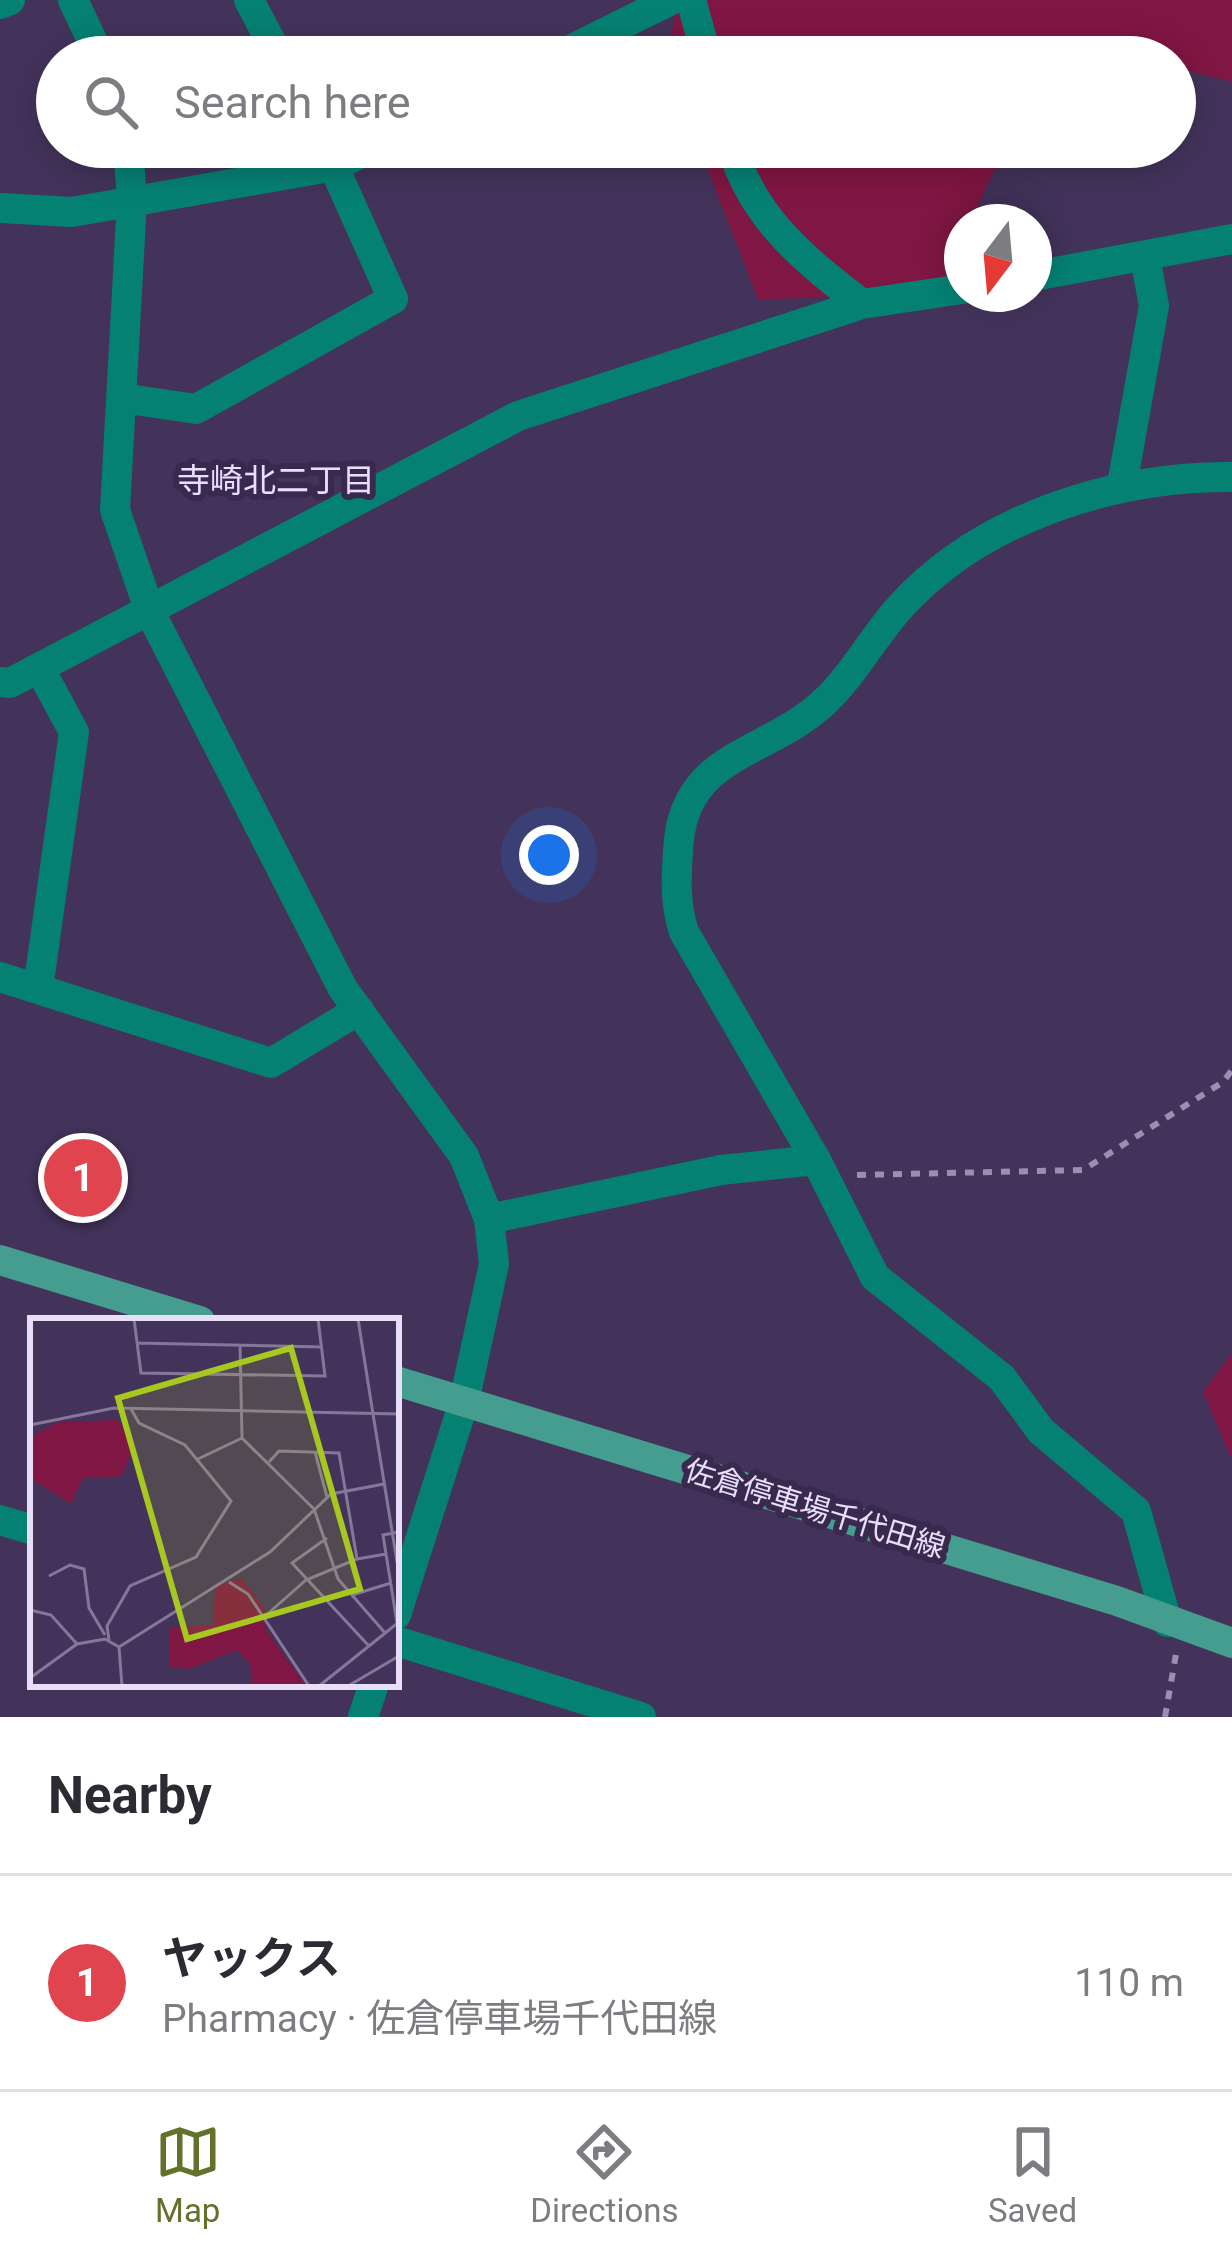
<!DOCTYPE html>
<meta charset="utf-8">
<style>
:root{--surface:#fff;--page:#f7f7f7;--text:#2b2b33;--muted:#7c7c81;--line:#e1e1e2;--accent:#62722a}
body{margin:0;font-family:Roboto,"Noto Sans JP",sans-serif;background:var(--page);color:var(--text)}
.compass{position:absolute;left:944px;top:204px;width:108px;height:108px;border-radius:50%;background:var(--surface);box-shadow:0 6px 30px #0003;rotate:196deg}
.you{position:absolute;left:549px;top:855px;width:42px;height:42px;margin:-30px;border:9px solid #fff;border-radius:50%;background:#1a73e8;box-shadow:0 0 0 18px #1a73e833}
.badge{display:grid;place-items:center;width:78px;height:78px;border-radius:50%;background:var(--accent);color:#fff;font-size:39px;font-weight:700}
.pin{position:absolute;translate:-50% -50%;border:6px solid #fff;box-shadow:0 3px 12px #0006}
.list{margin:0;padding:0;list-style:none}
h2{display:flex;justify-content:space-between;align-items:center;height:156px;margin:0;padding:0 48px;font-size:51px}
h2 small{font-size:39px;font-weight:400;color:var(--muted)}
.list li{display:grid;grid-template-columns:78px 1fr auto;gap:36px;align-items:center;box-sizing:border-box;height:216px;padding:0 48px;border-top:3px solid var(--line)}
.list b{display:block;font-size:45px;white-space:nowrap}
.list p{margin:0;font-size:39px;white-space:nowrap;color:var(--muted)}
.list em{font-size:39px;font-style:normal;color:var(--muted)}
.icon{flex:none;width:66px;height:66px;fill:none;stroke:currentColor;stroke-width:2;stroke-linecap:round;stroke-linejoin:round}
.map{position:relative;flex:none;width:1232px;height:1717px;overflow:hidden}
.search{position:absolute;background:var(--surface);box-shadow:0 6px 30px #0003;left:36px;right:36px;top:36px;height:132px;display:flex;align-items:center;gap:30px;box-sizing:border-box;padding:0 42px;border-radius:66px;color:var(--muted);font-size:45px}
.sheet{height:372px;background:var(--surface)}
nav{display:flex;justify-content:space-around;align-items:center;box-sizing:border-box;height:168px;border-top:3px solid var(--line);background:var(--surface);font-size:33px;color:var(--muted)}
nav a{display:grid;justify-items:center;gap:6px}
nav .on{color:var(--accent)}
.map>svg:first-child{display:block}
.green{fill:#801643}
.lines{fill:none;stroke-linecap:round;stroke-linejoin:round}
.path{stroke:#9b8faf;stroke-width:6;stroke-dasharray:9 9;stroke-linecap:butt}
.minor{stroke:#058173;stroke-width:30}
.secondary{stroke:#449d8e;stroke-width:30}
.labels{text-anchor:middle;stroke-width:12;stroke-linejoin:round;paint-order:stroke}
.street-label{font-size:30px;fill:#e7def7;stroke:#39294f}
.neighbourhood-label{font-size:33px;fill:#e9dffc;stroke:#39294f}
.inset-road{fill:none;stroke:#857799;stroke-width:3}
.view{fill:#a6c820;fill-opacity:0.15;stroke:#a6c820;stroke-width:6}
.inset-edge{fill:none;stroke:#e7def7;stroke-width:6}
</style>
<div class="map">
<svg width="1232" height="1717" viewBox="0 0 1232 1717">
<rect width="100%" height="100%" fill="#43335b"/>
<path class="green" d="M 678,0 L 1232,0 L 1232,82 L 1175,67 L 1175,57 L 1113,57 L 1031,44 L 1028,57 L 667,57 Z
M 699,147 L 1005,147 L 970,222 L 962,222 L 962,246 L 946,295 L 758,299 Z
M 1232,1353 L 1232,1460 L 1203,1392 Z"/>
<g class="lines">
<path class="path" d="M 857,1175 L 1083,1170 L 1223,1082 L 1232,1070
M 1165,1717 L 1176,1654"/>
<path class="minor" d="M 73,0 L 100,57
M 249,0 L 279,57
M 691,0 L 707,57
M 0,4 L 10,0
M 556,57 L 671,0
M 128,147 L 132,200 L 115,510 L 150,612 L 343,989 L 464,1156 L 489,1219 L 494,1264 L 464,1402 L 396,1615
M 732,147 C 753,219 805,260 862,304
M 0,208 L 72,212 L 335,166 L 373,147
M 1034,276 L 1232,239
M 122,398 L 196,409 L 393,299 L 325,147
M 1122,485 L 1154,306 L 1145,257
M 0,682 L 10,683 L 518,416 L 862,304 L 962,289
M 0,977 L 271,1063 L 359,1010
M 38,989 L 74,732 L 40,669
M 489,1219 L 721,1170 L 816,1160
M 0,1520 L 33,1530
M 1167,1622 L 1136,1511 L 1041,1431 L 1002,1378 L 875,1277 L 816,1160 L 684,932 C 675,904 676,881 678,851 C 682,754 762,757 821,705 C 853,677 873,636 902,605 C 983,517 1115,476 1232,477
M 396,1641 L 641,1717
M 363,1717 L 374,1684"/>
<path class="secondary" d="M 0,1260 L 200,1321
M 396,1381 L 1117,1601 L 1232,1643"/>
</g>
<g class="labels">
<g class="street-label">
<text transform="translate(815 1509) rotate(17)" y="10">佐倉停車場千代田線</text>
</g>
<g class="neighbourhood-label">
<text x="276" y="492">寺崎北二丁目</text>
</g>
</g>
<g transform="translate(30 1318)">
<rect width="369" height="369" fill="#43335b"/>
<path d="M 87,102 L 105,124 L 92,158 L 53,160 L 41,186 L 0,160 L 0,119 L 29,104 ZM 211,260 L 234,289 L 236,312 L 276,368 L 222,368 L 220,346 L 207,332 L 159,351 L 139,349 L 140,310 L 183,307 L 185,268 Z" fill="#801643"/>
<path class="inset-road" d="M 104,1 L 111,55 L 295,58 L 288,1M 328,1 L 343,96M 106,25 L 293,29M 210,26 L 212,120 L 284,191 L 308,261 L 356,316M 343,96 L 369,256M 0,107 L 84,90 L 369,96M 285,134 L 297,179M 168,141 L 212,120M 239,144 L 249,133 L 309,135 L 327,241 L 356,236M 297,220 L 262,245 L 338,327M 19,258 L 40,247 L 54,251 L 59,290 L 75,317M 199,264 L 218,276 L 279,368M 322,277 L 361,265M 0,292 L 21,297 L 47,326M 233,300 L 276,262 L 327,241M 367,305 L 353,217 L 369,214M 79,322 L 77,308 L 100,268 L 166,239 L 201,183 L 155,127 L 109,105 L 101,91M 89,329 L 240,234 L 301,176 L 354,166M 89,329 L 92,368M 0,360 L 47,326 L 75,321 L 89,329M 289,368 L 369,304M 318,368 L 369,338"/>
<path class="view" d="M 261,30 L 330,271 L 157,321 L 88,80 Z"/>
<rect width="369" height="369" class="inset-edge"/>
</g>
</svg>
<svg class="compass" viewBox="-18 -18 36 36"><path d="M0-13l5 13h-10z" fill="#e53935"/><path d="M0 13l5-13h-10z" fill="#7c7c81"/></svg>
<div class="you"></div>
<div class="pin badge" style="left:83px;top:1178px;background:#e0444e">1</div>
<div class="search"><svg class="icon" aria-label="search" viewBox="0 0 24 24"><circle cx="10" cy="10" r="6"/><path d="M15 15l6 6"/></svg>Search here</div>
</div>
<section class="sheet">
<h2>Nearby<small></small></h2>
<ul class="list">
<li><span class="badge" style="background:#e0444e">1</span><div><b>ヤックス</b><p>Pharmacy · 佐倉停車場千代田線</p></div><em>110 m</em></li>
</ul>
</section>
<nav>
<a class="on"><svg class="icon" aria-label="map" viewBox="0 0 24 24"><path d="M3 6l6-2 6 2 6-2v14l-6 2-6-2-6 2zM9 4v14M15 6v14"/></svg>Map</a>
<a><svg class="icon" aria-label="directions" viewBox="0 0 24 24"><path d="M12 3l9 9-9 9-9-9zM9 14v-3h6M13 9l2 2-2 2"/></svg>Directions</a>
<a><svg class="icon" aria-label="saved" viewBox="0 0 24 24"><path d="M7 4h10v16l-5-4-5 4z"/></svg>Saved</a>
</nav>
